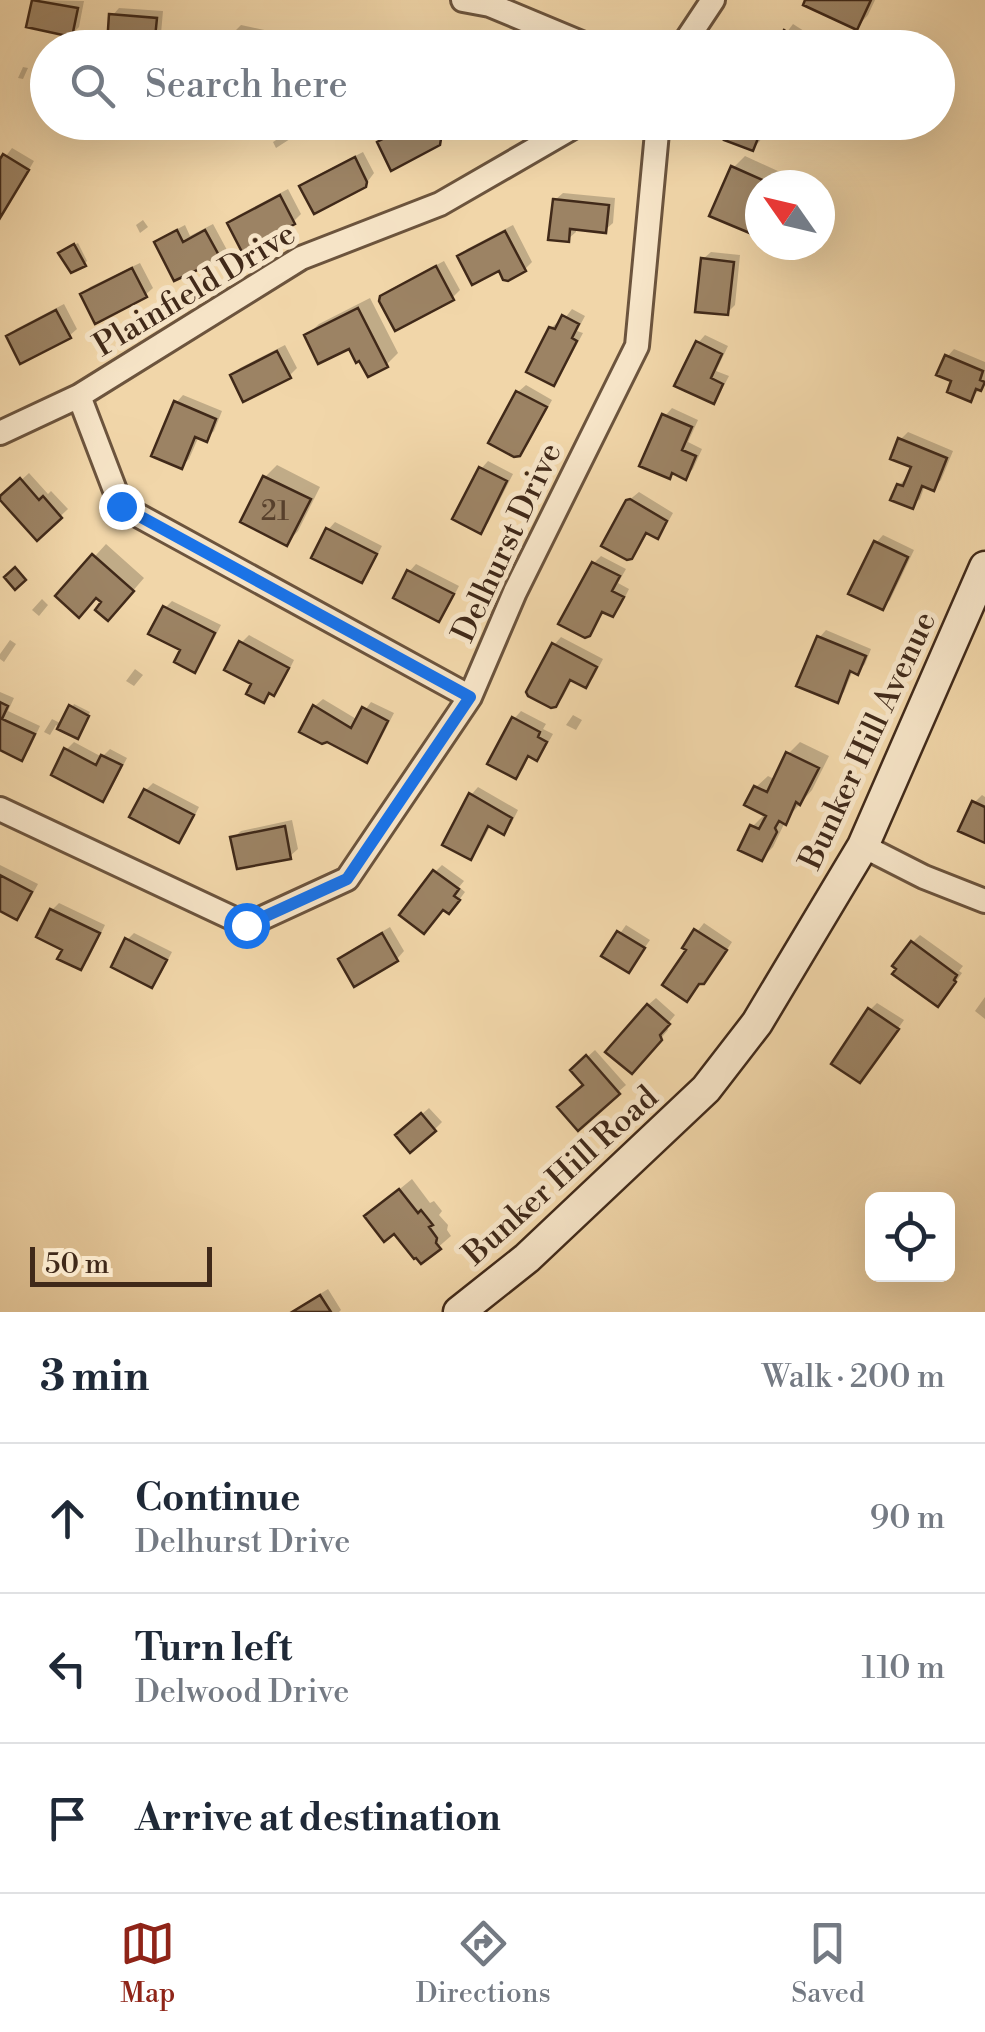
<!DOCTYPE html>
<meta charset="utf-8">
<style>
:root{--surface:#fff;--page:#f6f6f7;--text:#1f2937;--muted:#747a83;--line:#e0e1e3;--accent:#8f2418}
body{margin:0;font-family:"Libre Bodoni",serif;background:var(--page);color:var(--text)}
.controls{position:absolute;right:30px;bottom:30px;display:grid;overflow:hidden;border-radius:15px;box-shadow:0 10px 40px #0002}
.controls button{width:90px;height:90px;display:grid;place-items:center;padding:0;border:0;border-bottom:2px solid var(--line);background:var(--surface);color:var(--text);font:50px sans-serif}
.compass{position:absolute;left:745px;top:170px;width:90px;height:90px;border-radius:50%;background:var(--surface);box-shadow:0 10px 40px #0002;rotate:304deg}
.scale{position:absolute;left:30px;bottom:25px;width:182px;box-sizing:border-box;padding-left:10px;border:5px solid #402919;border-top:0;font-size:28px;line-height:35px;white-space:nowrap;color:#402919;-webkit-text-stroke:8px #f6e4c7;paint-order:stroke}
.stop{position:absolute;width:30px;height:30px;margin:-22px;border:8px solid #1a73e8;border-radius:50%;background:#fff}
.stop.end{background:#1a73e8;border-color:#fff;box-shadow:0 2px 10px #0008}
.list{margin:0;padding:0;list-style:none}
h2{display:flex;justify-content:space-between;align-items:center;height:130px;margin:0;padding:0 40px;font-size:42px}
h2 small{font-size:32px;font-weight:400;color:var(--muted)}
.list li{display:grid;grid-template-columns:65px 1fr auto;gap:30px;align-items:center;box-sizing:border-box;height:150px;padding:0 40px;border-top:2px solid var(--line)}
.list b{display:block;font-size:38px;white-space:nowrap}
.list p{margin:0;font-size:32px;white-space:nowrap;color:var(--muted)}
.list em{font-size:32px;font-style:normal;color:var(--muted)}
.icon{flex:none;width:55px;height:55px;fill:none;stroke:currentColor;stroke-width:2;stroke-linecap:round;stroke-linejoin:round}
.map{position:relative;flex:none;width:985px;height:1312px;overflow:hidden}
.search{position:absolute;background:var(--surface);box-shadow:0 10px 40px #0002;left:30px;right:30px;top:30px;height:110px;display:flex;align-items:center;gap:25px;box-sizing:border-box;padding:0 35px;border-radius:55px;color:var(--muted);font-size:38px}
.sheet{height:580px;background:var(--surface)}
nav{display:flex;justify-content:space-around;align-items:center;box-sizing:border-box;height:140px;border-top:2px solid var(--line);background:var(--surface);font-size:28px;color:var(--muted)}
nav a{display:grid;justify-items:center;gap:5px}
nav .on{color:var(--accent)}
.map>svg:first-child{display:block}
.shadow{fill:#0003}
.building{fill:#9c8364;stroke:#402919;stroke-width:2.5}
.lines{fill:none;stroke-linecap:round;stroke-linejoin:round}
.minor-casing{stroke:#6c543d;stroke-width:28}
.secondary-casing{stroke:#402919;stroke-width:35}
.minor{stroke:#f6e4c7;stroke-width:22}
.secondary{stroke:#f6e4c7;stroke-width:30}
.route{stroke:#1a73e8;stroke-width:12}
.labels{text-anchor:middle;stroke-width:10;stroke-linejoin:round;paint-order:stroke}
.number-label{font-size:28px;fill:#57402c}
.street-label{font-size:32px;fill:#402919;stroke:#f6e4c7}
</style>
<div class="map">
<svg width="985" height="1312" viewBox="0 0 985 1312">
<rect width="100%" height="100%" fill="#f1d6a9"/>
<filter id="stains"><feTurbulence type="fractalNoise" baseFrequency=".002" numOctaves="4"/><feColorMatrix values="0 0 0 0 .2 0 0 0 0 .09 0 0 0 0 .02 0 0 0 .5 -.17"/></filter>
<radialGradient id="worn" r=".72"><stop offset=".6" stop-color="#630" stop-opacity="0"/><stop offset="1" stop-color="#630" stop-opacity=".3"/></radialGradient>
<path class="shadow" d="M 34,0 L 84,1 L 79,27 L 71,35 L 29,25 Z
M 808,0 L 875,0 L 868,15 L 857,27 Z
M 119,8 L 163,11 L 160,45 L 158,48 L 139,48 L 140,44 L 112,16 Z
M 793,24 L 826,45 L 824,48 L 775,48 Z
M 241,25 L 292,36 L 289,48 L 230,48 L 233,33 Z
M 23,67 L 28,68 L 23,79 L 18,78 Z
M 412,122 L 443,122 L 447,131 L 446,135 L 438,143 L 380,143 L 387,135 Z
M 734,122 L 767,122 L 760,141 L 753,148 Z
M 287,133 L 290,139 L 276,148 L 273,142 Z
M 12,148 L 34,161 L 7,207 L 0,214 L 0,164 Z
M 363,152 L 374,173 L 365,185 L 302,187 L 310,179 Z
M 745,156 L 791,177 L 788,185 L 760,185 L 760,222 L 751,231 L 733,168 Z
M 288,189 L 301,214 L 293,222 L 230,224 L 237,216 Z
M 563,193 L 615,198 L 613,223 L 605,230 L 576,227 L 576,232 L 568,239 L 555,200 Z
M 143,220 L 148,227 L 140,233 L 136,225 Z
M 213,224 L 227,250 L 219,257 L 157,243 L 164,236 L 185,225 L 190,236 Z
M 513,225 L 532,262 L 525,269 L 460,257 L 467,249 Z
M 78,243 L 87,261 L 84,264 L 64,250 Z
M 711,252 L 740,255 L 735,305 L 728,312 L 703,259 Z
M 444,261 L 460,290 L 452,298 L 382,297 L 391,289 Z
M 140,263 L 153,288 L 145,295 L 83,295 L 90,287 Z
M 370,298 L 398,353 L 386,365 L 350,346 L 307,335 L 319,324 Z
M 64,304 L 77,329 L 69,336 L 9,336 L 16,329 Z
M 572,309 L 585,316 L 577,331 L 583,333 L 560,376 L 553,383 L 551,328 L 559,321 L 562,322 Z
M 705,335 L 728,346 L 716,371 L 729,376 L 720,393 L 713,401 L 698,343 Z
M 285,345 L 297,368 L 289,376 L 233,375 L 240,368 Z
M 954,349 L 985,362 L 985,384 L 970,399 L 954,380 L 947,357 Z
M 526,385 L 552,400 L 527,446 L 519,454 L 518,392 Z
M 183,395 L 222,411 L 214,431 L 206,439 L 199,436 L 189,459 L 182,466 L 176,403 Z
M 672,408 L 698,420 L 688,442 L 702,449 L 693,469 L 685,477 L 674,471 L 669,476 L 665,416 Z
M 908,432 L 953,451 L 941,480 L 933,488 L 925,485 L 920,499 L 912,506 L 899,485 L 906,478 L 909,479 L 914,465 L 900,440 Z
M 488,461 L 513,474 L 488,523 L 480,530 L 481,469 Z
M 277,465 L 320,487 L 298,531 L 287,543 L 265,477 Z
M 29,473 L 48,494 L 51,491 L 68,509 L 37,538 L 2,498 Z
M 639,492 L 673,513 L 664,529 L 657,536 L 648,531 L 639,548 L 630,556 L 628,501 Z
M 335,522 L 382,546 L 368,573 L 361,580 L 328,530 Z
M 883,535 L 914,550 L 890,600 L 882,607 L 876,543 Z
M 106,544 L 144,578 L 119,607 L 105,602 L 97,595 L 59,596 Z
M 601,556 L 626,569 L 618,583 L 629,589 L 620,607 L 613,614 L 605,610 L 596,625 L 588,634 L 594,563 Z
M 416,564 L 459,586 L 446,611 L 439,619 L 409,572 Z
M 42,599 L 48,605 L 39,616 L 32,610 Z
M 172,601 L 221,625 L 202,662 L 195,670 L 165,608 Z
M 826,630 L 871,649 L 865,664 L 858,672 L 853,670 L 844,692 L 837,700 L 819,638 Z
M 249,635 L 294,660 L 281,686 L 263,700 L 254,683 L 242,642 Z
M 561,637 L 603,659 L 593,678 L 585,685 L 573,678 L 563,697 L 555,705 L 554,645 Z
M 10,640 L 16,644 L 4,662 L 0,659 L 0,654 Z
M 135,669 L 143,675 L 134,686 L 126,681 Z
M 0,692 L 14,698 L 8,711 L 40,726 L 29,750 L 22,758 L 0,748 Z
M 323,699 L 358,720 L 371,702 L 394,713 L 374,752 L 366,760 L 315,706 Z
M 74,704 L 90,712 L 77,736 L 56,725 L 50,735 L 44,732 L 52,719 L 62,724 Z
M 521,711 L 546,724 L 543,729 L 553,734 L 544,750 L 537,758 L 530,754 L 523,769 L 515,776 L 514,719 Z
M 573,715 L 582,720 L 576,730 L 566,725 Z
M 74,742 L 102,757 L 110,749 L 127,758 L 110,791 L 103,798 L 66,750 Z
M 800,742 L 829,756 L 812,790 L 786,820 L 773,847 L 762,858 L 752,827 L 766,813 L 756,787 L 768,776 L 776,780 L 788,754 Z
M 153,783 L 199,807 L 186,833 L 179,840 L 146,790 Z
M 478,787 L 518,810 L 511,824 L 504,832 L 491,825 L 478,849 L 471,857 L 471,795 Z
M 982,795 L 985,797 L 985,841 L 974,803 Z
M 292,820 L 298,849 L 290,856 L 233,838 L 241,831 Z
M 0,865 L 38,884 L 24,910 L 17,917 L 0,908 Z
M 442,865 L 464,881 L 459,887 L 465,892 L 456,904 L 435,872 Z
M 59,903 L 105,925 L 88,960 L 81,967 L 65,949 L 52,910 Z
M 704,923 L 732,942 L 711,974 L 701,982 L 694,992 L 689,950 L 685,947 Z
M 626,925 L 650,940 L 629,970 L 605,955 Z
M 390,927 L 404,951 L 397,959 L 341,959 L 348,952 Z
M 134,933 L 172,952 L 159,977 L 152,985 L 127,940 Z
M 920,935 L 963,966 L 959,971 L 962,973 L 945,997 L 913,942 Z
M 985,997 L 985,1019 L 975,1011 Z
M 656,998 L 675,1015 L 666,1026 L 668,1030 L 639,1064 L 648,1005 Z
M 877,1003 L 904,1020 L 867,1072 L 870,1010 Z
M 595,1050 L 626,1085 L 578,1127 L 586,1084 L 573,1070 Z
M 429,1108 L 442,1122 L 435,1129 L 406,1128 Z
M 412,1179 L 430,1203 L 434,1201 L 442,1211 L 439,1215 L 448,1225 L 447,1230 L 451,1236 L 422,1261 L 395,1231 L 367,1216 Z
M 328,1289 L 341,1310 L 339,1312 L 291,1312 Z"/>
<path class="building" d="M 32,0 L 78,8 L 72,37 L 26,27 Z
M 805,0 L 871,0 L 857,30 L 803,5 Z
M 109,14 L 157,18 L 154,48 L 107,45 Z
M 784,30 L 812,48 L 773,48 Z
M 231,32 L 286,43 L 285,48 L 228,48 Z
M 415,122 L 432,122 L 441,139 L 440,145 L 391,171 L 377,142 Z
M 731,122 L 784,122 L 782,130 L 764,123 L 753,151 L 724,140 Z
M 3,154 L 29,170 L 0,218 L 0,159 Z
M 355,157 L 367,182 L 366,187 L 314,214 L 299,186 Z
M 731,166 L 774,185 L 760,185 L 760,216 L 752,234 L 709,216 Z
M 280,195 L 295,224 L 242,252 L 227,223 Z
M 553,199 L 609,205 L 606,233 L 570,229 L 569,242 L 548,240 Z
M 177,230 L 183,242 L 205,230 L 221,259 L 174,281 L 154,242 Z
M 505,231 L 526,271 L 508,281 L 503,280 L 499,271 L 472,285 L 457,256 Z
M 74,244 L 86,266 L 71,273 L 58,253 Z
M 701,258 L 734,262 L 728,315 L 695,312 Z
M 436,266 L 454,300 L 395,331 L 379,301 L 380,296 Z
M 132,268 L 147,297 L 95,324 L 80,294 Z
M 358,308 L 388,367 L 368,377 L 359,361 L 356,363 L 349,349 L 318,364 L 304,335 Z
M 56,310 L 71,338 L 20,364 L 6,336 Z
M 562,315 L 579,324 L 572,338 L 577,341 L 554,386 L 526,372 L 549,327 L 555,329 Z
M 696,341 L 722,354 L 711,378 L 723,384 L 714,404 L 674,386 Z
M 277,351 L 291,378 L 243,402 L 230,375 Z
M 945,355 L 983,371 L 980,380 L 985,382 L 981,391 L 976,389 L 971,402 L 947,392 L 951,381 L 936,375 Z
M 516,391 L 547,407 L 520,456 L 514,457 L 488,443 Z
M 174,401 L 216,419 L 207,442 L 195,437 L 182,469 L 151,456 Z
M 662,414 L 692,427 L 682,450 L 696,456 L 686,480 L 672,473 L 670,479 L 639,466 Z
M 898,438 L 947,458 L 934,491 L 922,486 L 913,509 L 890,500 L 897,484 L 903,486 L 911,467 L 890,459 Z
M 479,467 L 507,481 L 481,534 L 452,519 Z
M 263,476 L 311,499 L 287,546 L 240,522 Z
M 20,478 L 39,500 L 43,496 L 62,518 L 37,541 L 0,500 L 0,496 Z
M 630,499 L 667,521 L 658,539 L 646,533 L 632,559 L 627,560 L 601,546 L 626,500 Z
M 326,528 L 377,554 L 362,583 L 311,558 Z
M 874,541 L 908,557 L 883,610 L 848,594 Z
M 92,554 L 134,591 L 108,621 L 95,610 L 101,602 L 96,598 L 79,618 L 55,596 Z
M 592,562 L 620,576 L 612,591 L 624,597 L 613,617 L 602,612 L 590,636 L 585,638 L 558,624 Z
M 15,567 L 26,580 L 15,590 L 4,577 Z
M 407,570 L 454,594 L 439,622 L 393,598 Z
M 163,606 L 215,633 L 195,673 L 174,662 L 180,650 L 148,634 Z
M 817,636 L 866,656 L 858,675 L 850,671 L 838,703 L 796,686 Z
M 239,641 L 289,668 L 274,696 L 269,693 L 264,703 L 246,694 L 251,684 L 224,670 Z
M 552,643 L 597,667 L 586,688 L 570,680 L 556,707 L 551,708 L 528,696 L 526,692 Z
M 0,702 L 8,706 L 2,719 L 35,734 L 22,761 L 0,750 Z
M 69,705 L 89,716 L 78,739 L 57,729 Z
M 313,705 L 351,728 L 362,707 L 388,721 L 367,763 L 327,742 L 322,744 L 299,732 Z
M 512,717 L 540,732 L 538,737 L 547,742 L 537,761 L 528,756 L 516,779 L 487,764 Z
M 64,748 L 96,765 L 101,755 L 122,765 L 103,802 L 51,775 Z
M 786,752 L 819,768 L 800,805 L 796,802 L 786,825 L 779,821 L 775,828 L 777,832 L 762,861 L 738,850 L 750,825 L 759,829 L 766,816 L 744,805 L 754,786 L 767,792 Z
M 144,789 L 194,815 L 179,843 L 129,817 Z
M 469,793 L 512,818 L 504,835 L 488,826 L 471,860 L 442,845 Z
M 972,801 L 985,807 L 985,843 L 958,831 Z
M 285,826 L 291,859 L 237,869 L 230,837 Z
M 433,870 L 459,889 L 454,896 L 460,900 L 449,914 L 443,910 L 424,934 L 399,915 Z
M 0,875 L 32,892 L 17,920 L 0,911 Z
M 50,909 L 100,933 L 81,970 L 57,959 L 62,950 L 36,937 Z
M 694,929 L 727,950 L 704,984 L 699,984 L 687,1002 L 662,985 L 686,950 L 682,948 Z
M 617,931 L 645,948 L 629,973 L 601,956 Z
M 382,933 L 398,961 L 354,987 L 338,959 Z
M 125,938 L 167,960 L 152,988 L 111,967 Z
M 911,941 L 957,975 L 954,980 L 956,982 L 938,1007 L 892,974 L 896,969 L 892,966 Z
M 647,1004 L 670,1024 L 660,1035 L 662,1040 L 632,1074 L 605,1052 Z
M 868,1008 L 899,1029 L 860,1083 L 831,1064 Z
M 586,1055 L 620,1094 L 578,1131 L 557,1107 L 583,1085 L 570,1070 Z
M 421,1113 L 436,1131 L 410,1153 L 395,1135 Z
M 399,1189 L 418,1213 L 421,1210 L 433,1225 L 429,1227 L 437,1238 L 436,1243 L 441,1249 L 421,1264 L 416,1258 L 414,1259 L 394,1234 L 384,1242 L 364,1216 Z
M 320,1295 L 331,1312 L 292,1312 Z"/>
<g class="lines">
<g class="minor-casing">
<path id="minor" d="M 463,0 L 490,5 L 593,48
M 681,48 L 713,0
M 79,396 L 121,506 L 470,697
M 0,433 L 79,396 L 301,258 L 440,204 L 582,122
M 0,809 L 247,925 L 347,879 L 470,697 L 515,592 L 637,346 L 658,122
M 863,846 L 924,877 L 985,901"/>
</g>
<g class="secondary-casing">
<path id="secondary" d="M 459,1312 L 527,1258 L 706,1089 L 757,1023 L 863,846 L 985,567"/>
</g>
<use href="#minor" class="minor"/>
<use href="#secondary" class="secondary"/>
</g>
<g class="lines">
<path class="route" d="M 121,506 L 470,697 L 347,879 L 246,925"/>
</g>
<g class="labels">
<g class="number-label">
<text x="275" y="520">21</text>
</g>
<g class="street-label">
<text transform="translate(194 289) rotate(-31)" y="11">Plainfield Drive</text>
<text transform="translate(506 542) rotate(-65)" y="11">Delhurst Drive</text>
<text transform="translate(867 740) rotate(-65)" y="11">Bunker Hill Avenue</text>
<text transform="translate(560 1175) rotate(-42)" y="11">Bunker Hill Road</text>
</g>
</g>
<rect width="100%" height="100%" filter="url(#stains)"/>
<rect width="100%" height="100%" fill="url(#worn)"/>
</svg>
<div class="controls">
<button><svg class="icon" aria-label="locate" viewBox="0 0 24 24"><circle cx="12" cy="12" r="6"/><path d="M12 2v4M12 18v4M2 12h4M18 12h4"/></svg></button>
</div>
<svg class="compass" viewBox="-18 -18 36 36"><path d="M0-13l5 13h-10z" fill="#e53935"/><path d="M0 13l5-13h-10z" fill="#747a83"/></svg>
<div class="scale">50 m</div>
<div class="stop" style="left:246px;top:925px"></div>
<div class="stop end" style="left:121px;top:506px"></div>
<div class="search"><svg class="icon" aria-label="search" viewBox="0 0 24 24"><circle cx="10" cy="10" r="6"/><path d="M15 15l6 6"/></svg>Search here</div>
</div>
<section class="sheet">
<h2>3 min<small>Walk · 200 m</small></h2>
<ul class="list">
<li><svg class="icon" aria-label="ahead" viewBox="0 0 24 24"><path d="M12 20V5M6 11l6-6 6 6"/></svg><div><b>Continue</b><p>Delhurst Drive</p></div><em>90 m</em></li>
<li><svg class="icon" aria-label="left" viewBox="0 0 24 24"><path d="M17 20v-9H6M10 6l-5 5 5 5"/></svg><div><b>Turn left</b><p>Delwood Drive</p></div><em>110 m</em></li>
<li><svg class="icon" aria-label="arrive" viewBox="0 0 24 24"><path d="M6 21V4h12l-3 4 3 4H6"/></svg><div><b>Arrive at destination</b></div></li>
</ul>
</section>
<nav>
<a class="on"><svg class="icon" aria-label="map" viewBox="0 0 24 24"><path d="M3 6l6-2 6 2 6-2v14l-6 2-6-2-6 2zM9 4v14M15 6v14"/></svg>Map</a>
<a><svg class="icon" aria-label="directions" viewBox="0 0 24 24"><path d="M12 3l9 9-9 9-9-9zM9 14v-3h6M13 9l2 2-2 2"/></svg>Directions</a>
<a><svg class="icon" aria-label="saved" viewBox="0 0 24 24"><path d="M7 4h10v16l-5-4-5 4z"/></svg>Saved</a>
</nav>
